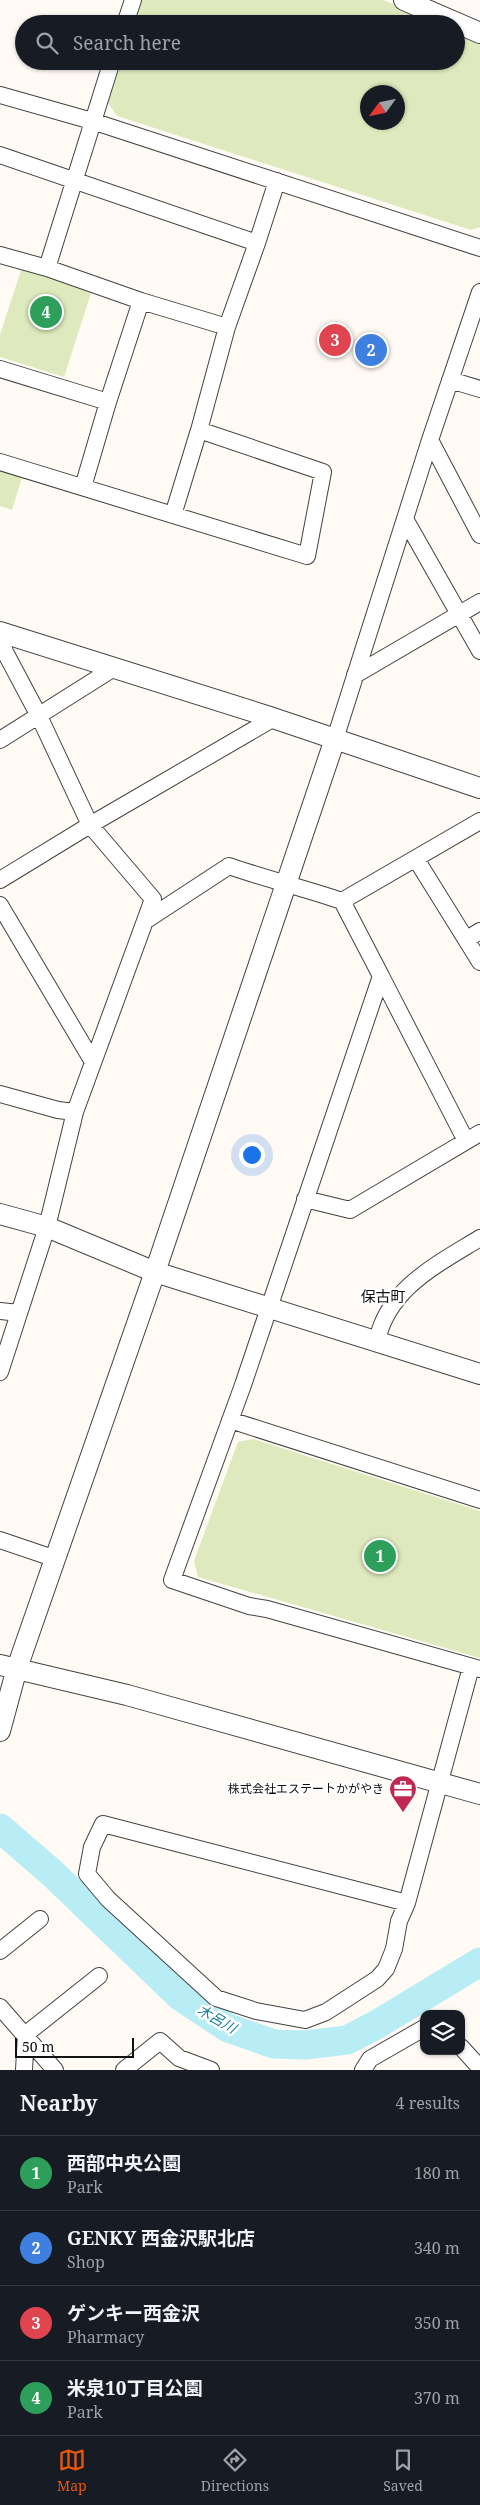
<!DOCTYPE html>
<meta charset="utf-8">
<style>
:root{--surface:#171b24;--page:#242831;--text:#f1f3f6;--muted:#9ea1a6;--line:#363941;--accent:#ea580c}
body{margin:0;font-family:"Noto Serif","Noto Sans JP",serif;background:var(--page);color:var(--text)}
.controls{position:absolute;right:15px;bottom:15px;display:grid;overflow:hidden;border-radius:10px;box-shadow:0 1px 4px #0004}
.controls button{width:45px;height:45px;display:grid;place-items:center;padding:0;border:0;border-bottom:1px solid var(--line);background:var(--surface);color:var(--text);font:25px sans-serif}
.compass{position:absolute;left:360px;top:85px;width:45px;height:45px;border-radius:50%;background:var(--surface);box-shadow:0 1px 4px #0004;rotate:237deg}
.scale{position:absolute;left:15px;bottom:12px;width:119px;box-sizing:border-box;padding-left:5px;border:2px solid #101010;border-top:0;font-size:14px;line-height:18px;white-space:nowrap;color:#101010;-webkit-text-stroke:4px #fff;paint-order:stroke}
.you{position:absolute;left:251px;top:1154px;width:18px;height:18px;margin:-12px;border:4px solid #fff;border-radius:50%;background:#1a73e8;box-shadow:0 0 0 8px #1a73e833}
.badge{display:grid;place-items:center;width:32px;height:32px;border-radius:50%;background:var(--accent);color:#fff;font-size:16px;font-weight:700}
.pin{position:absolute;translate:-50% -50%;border:2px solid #fff;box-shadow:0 1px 5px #0006}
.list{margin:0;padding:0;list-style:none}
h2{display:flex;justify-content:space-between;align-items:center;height:65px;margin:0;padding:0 20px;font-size:21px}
h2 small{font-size:16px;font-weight:400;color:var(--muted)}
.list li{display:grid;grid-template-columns:32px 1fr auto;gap:15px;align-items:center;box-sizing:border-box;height:75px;padding:0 20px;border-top:1px solid var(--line)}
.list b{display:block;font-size:19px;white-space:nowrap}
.list p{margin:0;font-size:16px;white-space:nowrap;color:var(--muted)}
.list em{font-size:16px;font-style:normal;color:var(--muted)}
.icon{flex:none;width:28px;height:28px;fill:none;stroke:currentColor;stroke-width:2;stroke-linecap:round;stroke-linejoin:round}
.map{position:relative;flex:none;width:480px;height:2070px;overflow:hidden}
.search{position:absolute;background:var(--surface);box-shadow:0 1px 4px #0004;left:15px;right:15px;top:15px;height:55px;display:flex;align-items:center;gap:12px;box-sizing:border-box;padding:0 18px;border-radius:28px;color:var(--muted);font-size:19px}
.sheet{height:365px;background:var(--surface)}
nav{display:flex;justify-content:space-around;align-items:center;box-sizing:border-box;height:70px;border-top:1px solid var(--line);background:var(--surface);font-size:14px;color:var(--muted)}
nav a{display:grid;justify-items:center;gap:2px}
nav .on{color:var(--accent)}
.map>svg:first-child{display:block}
.green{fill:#deeabd;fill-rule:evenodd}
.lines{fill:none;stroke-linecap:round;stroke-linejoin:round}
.river{stroke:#b9edf6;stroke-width:29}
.minor-casing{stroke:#434343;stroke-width:18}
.tertiary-casing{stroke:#434343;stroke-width:22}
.minor{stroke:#fff;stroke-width:16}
.tertiary{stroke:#fff;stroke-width:20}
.labels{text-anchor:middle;stroke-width:5;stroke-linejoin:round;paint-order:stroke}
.poi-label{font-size:12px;fill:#101010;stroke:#fff;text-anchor:end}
.water-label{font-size:14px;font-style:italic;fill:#197f9b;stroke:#fff}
.quarter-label{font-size:15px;fill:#101010;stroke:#fff}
</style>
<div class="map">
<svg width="480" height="2070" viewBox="0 0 480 2070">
<rect width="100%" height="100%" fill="#fffaf4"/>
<path class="green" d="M 142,0 L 383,0 L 440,24 L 134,24 Z
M 456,31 L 480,41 L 480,227 L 471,230 L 117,116 L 108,103 L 122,61 L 456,61 ZM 368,92 L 398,92 L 398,122 L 368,122 Z
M 22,267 L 92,290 L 64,377 L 0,357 L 0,335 Z
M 0,467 L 23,474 L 12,510 L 0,506 Z
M 253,1439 L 480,1511 L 480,1658 L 198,1577 L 194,1561 L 238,1442 Z"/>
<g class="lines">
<path class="river" d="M 0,1828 L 52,1873 L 181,1997 L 228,2028 L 274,2044 L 305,2045 L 347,2040 L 376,2025 L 480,1962"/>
<g class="minor-casing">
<path id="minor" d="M 125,24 L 133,0
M 0,95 L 92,121 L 480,248
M 0,155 L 257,243 L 227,327
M 257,243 L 277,181
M 0,255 L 47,268 L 112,61
M 141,301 L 227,327 L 198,434
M 0,369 L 108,402 L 141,301 L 47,268
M 450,380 L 480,389
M 430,440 L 480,535
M 0,462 L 307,556 L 323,472 L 199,430 L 173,515
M 83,487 L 108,402
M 405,519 L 480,651
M 0,635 L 5,652 L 39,716 L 90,825 L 153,899 L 75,1112 L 47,1227 L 0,1372
M 355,675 L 480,602
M 335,739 L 430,440 L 480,292
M 0,740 L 114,668
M 416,859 L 480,962
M 0,880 L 90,825 L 274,718
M 342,901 L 480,821
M 0,905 L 93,1062
M 145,921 L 229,866 C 266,879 304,888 342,901 L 381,976 L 243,1385 L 172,1580 L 249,1606 L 267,1609 L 480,1669
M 467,939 L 480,931
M 381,976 L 466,1141
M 0,1094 L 58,1110 L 75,1112
M 305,1199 L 350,1210 L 480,1133
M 0,1311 L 19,1313
M 377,1341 C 388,1288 438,1264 480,1238
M 230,1420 L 480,1500
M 0,1540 L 56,1559
M 103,1824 L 407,1903 L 399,1921 L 394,1949 L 386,1969 L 377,1979 L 326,2012 L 305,2020 L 256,2011 L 216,1998 L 108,1899 L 87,1874 L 92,1847 Z
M 407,1903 L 471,1667
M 0,1951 L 40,1919
M 0,2007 L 55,2070
M 26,2034 L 99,1976
M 461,2047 L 480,2068
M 24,2070 L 26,2034
M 124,2070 L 160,2041 L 179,2058 L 211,2070
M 363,2070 L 370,2059 L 424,2028"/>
</g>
<g class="tertiary-casing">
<path id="tertiary" d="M 404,0 L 480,33
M 0,632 L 270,717 L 480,788
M 0,1214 L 47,1227 L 155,1272 L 480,1374
M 0,1665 L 127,1695 L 480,1794
M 0,1731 L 17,1668 L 155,1272 L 335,739"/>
</g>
<use href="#minor" class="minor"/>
<use href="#tertiary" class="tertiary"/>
</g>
<defs>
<g id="office-pin" transform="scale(1.4375)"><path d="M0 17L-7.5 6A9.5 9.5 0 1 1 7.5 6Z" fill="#c02851" stroke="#fff"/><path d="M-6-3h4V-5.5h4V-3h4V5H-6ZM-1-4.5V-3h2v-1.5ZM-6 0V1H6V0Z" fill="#fff"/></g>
</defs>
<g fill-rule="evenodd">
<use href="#office-pin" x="403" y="1789"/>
</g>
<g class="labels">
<g class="poi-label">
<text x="384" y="1793">株式会社エステートかがやき</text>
</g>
<g class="water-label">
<text transform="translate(217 2019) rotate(30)" y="5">木呂川</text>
</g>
<g class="quarter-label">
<text x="383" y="1302">保古町</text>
</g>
</g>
</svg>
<div class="controls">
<button><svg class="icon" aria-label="layers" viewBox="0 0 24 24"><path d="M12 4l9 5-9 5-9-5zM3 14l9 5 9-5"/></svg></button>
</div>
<svg class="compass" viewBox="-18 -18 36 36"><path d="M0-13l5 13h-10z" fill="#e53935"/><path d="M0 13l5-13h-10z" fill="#9ea1a6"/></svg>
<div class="scale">50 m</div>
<div class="you"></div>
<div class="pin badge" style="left:380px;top:1556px;background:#2e9e5b">1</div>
<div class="pin badge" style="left:371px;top:350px;background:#3f7fe0">2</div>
<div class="pin badge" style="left:335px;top:340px;background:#e0444e">3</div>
<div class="pin badge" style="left:46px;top:312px;background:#2e9e5b">4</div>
<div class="search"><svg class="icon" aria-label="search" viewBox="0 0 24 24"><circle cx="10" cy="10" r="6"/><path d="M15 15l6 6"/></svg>Search here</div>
</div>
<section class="sheet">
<h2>Nearby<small>4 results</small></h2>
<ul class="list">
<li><span class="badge" style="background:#2e9e5b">1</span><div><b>西部中央公園</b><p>Park</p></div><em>180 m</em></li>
<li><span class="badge" style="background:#3f7fe0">2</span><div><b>GENKY 西金沢駅北店</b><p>Shop</p></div><em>340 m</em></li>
<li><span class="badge" style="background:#e0444e">3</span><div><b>ゲンキー西金沢</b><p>Pharmacy</p></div><em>350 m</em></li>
<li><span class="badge" style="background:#2e9e5b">4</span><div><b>米泉10丁目公園</b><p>Park</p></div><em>370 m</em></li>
</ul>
</section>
<nav>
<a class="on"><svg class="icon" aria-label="map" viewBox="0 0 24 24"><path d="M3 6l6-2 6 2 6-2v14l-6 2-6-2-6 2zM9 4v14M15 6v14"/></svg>Map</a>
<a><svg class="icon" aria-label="directions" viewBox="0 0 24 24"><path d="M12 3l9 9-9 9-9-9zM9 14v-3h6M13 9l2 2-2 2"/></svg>Directions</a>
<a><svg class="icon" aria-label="saved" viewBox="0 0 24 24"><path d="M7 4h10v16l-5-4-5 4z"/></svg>Saved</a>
</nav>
